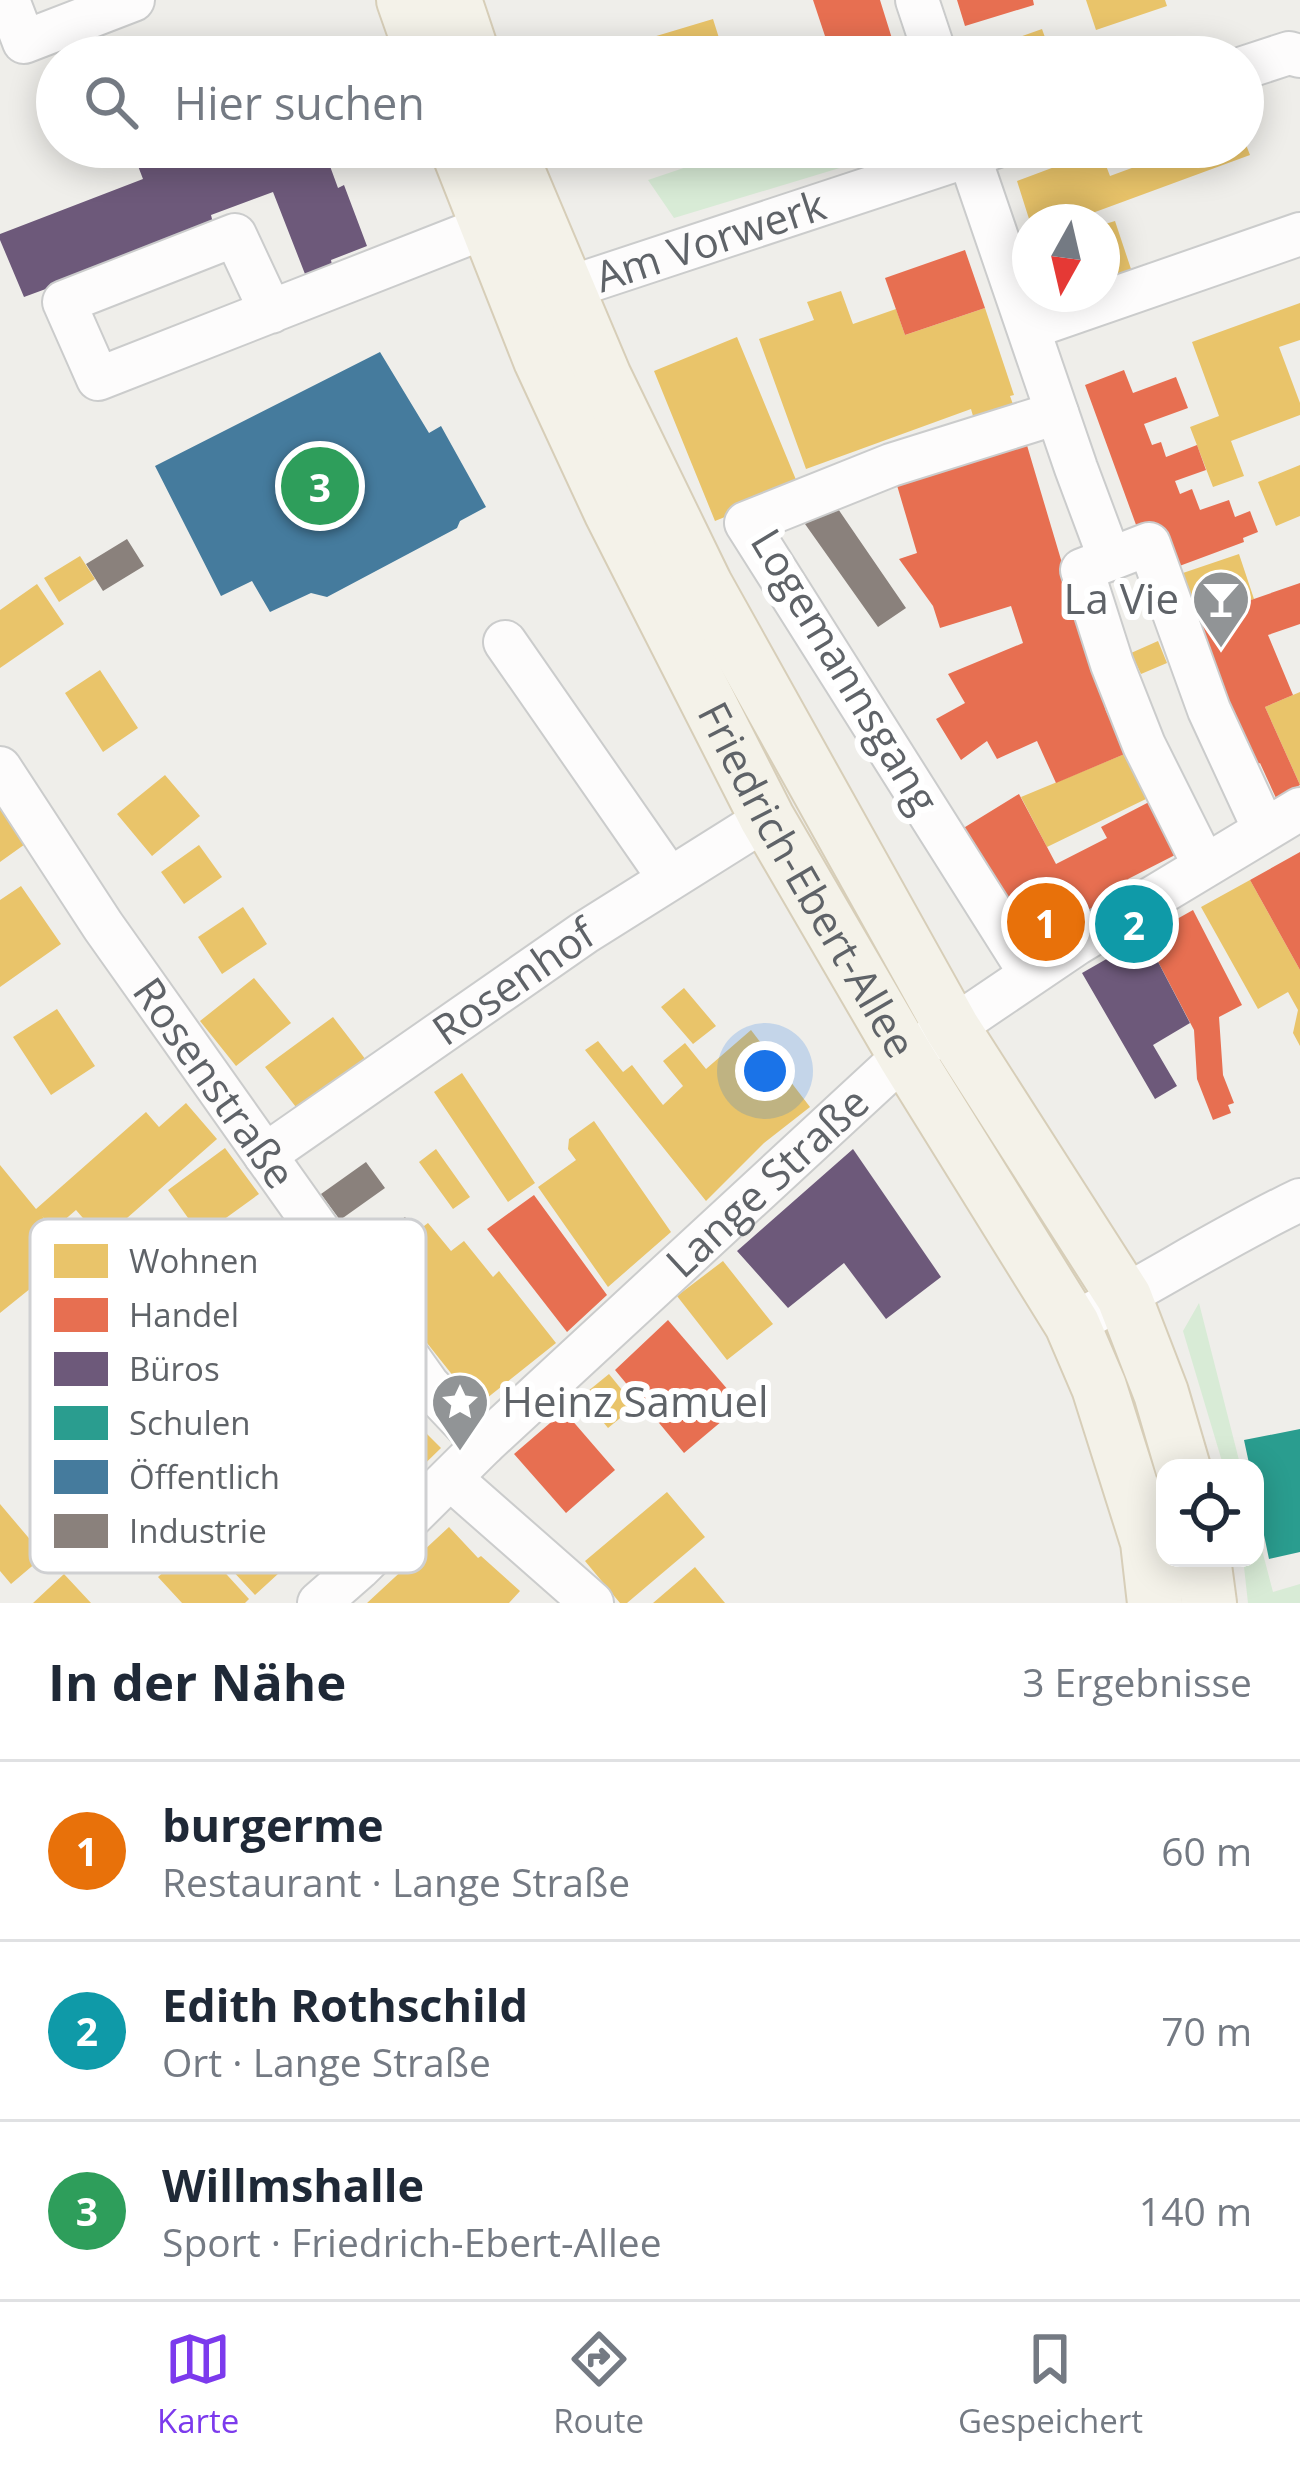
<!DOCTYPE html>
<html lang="de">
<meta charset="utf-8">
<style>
:root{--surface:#fff;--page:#f2f2f3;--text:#1f2937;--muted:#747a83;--line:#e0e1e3;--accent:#7c3aed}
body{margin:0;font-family:"Open Sans",sans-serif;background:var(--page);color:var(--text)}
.controls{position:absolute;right:36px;bottom:36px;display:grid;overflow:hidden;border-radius:24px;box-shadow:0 6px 30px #0003}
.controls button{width:108px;height:108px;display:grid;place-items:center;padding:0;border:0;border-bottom:3px solid var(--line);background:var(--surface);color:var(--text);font:60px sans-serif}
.compass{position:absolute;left:1012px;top:204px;width:108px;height:108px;border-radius:50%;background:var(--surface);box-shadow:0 6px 30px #0003;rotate:188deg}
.you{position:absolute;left:765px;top:1071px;width:42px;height:42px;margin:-30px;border:9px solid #fff;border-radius:50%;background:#1a73e8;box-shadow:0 0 0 18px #1a73e833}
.badge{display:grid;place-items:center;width:78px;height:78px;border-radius:50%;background:var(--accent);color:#fff;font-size:39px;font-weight:700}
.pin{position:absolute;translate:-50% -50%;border:6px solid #fff;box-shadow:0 3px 12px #0006}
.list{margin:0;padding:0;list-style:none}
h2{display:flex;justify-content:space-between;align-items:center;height:156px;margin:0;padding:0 48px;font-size:51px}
h2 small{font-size:39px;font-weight:400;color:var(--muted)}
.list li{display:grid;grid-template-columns:78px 1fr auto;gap:36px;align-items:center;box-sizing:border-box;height:180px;padding:0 48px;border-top:3px solid var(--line)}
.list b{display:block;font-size:45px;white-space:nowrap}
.list p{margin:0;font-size:39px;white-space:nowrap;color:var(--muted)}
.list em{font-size:39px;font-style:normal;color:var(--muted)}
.icon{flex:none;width:66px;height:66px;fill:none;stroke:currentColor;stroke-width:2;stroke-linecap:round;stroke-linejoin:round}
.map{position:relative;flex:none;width:1300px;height:1603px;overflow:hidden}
.search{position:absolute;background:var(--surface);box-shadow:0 6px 30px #0003;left:36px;right:36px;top:36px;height:132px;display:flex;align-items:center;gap:30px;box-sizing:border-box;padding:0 42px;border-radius:66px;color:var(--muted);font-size:45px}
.sheet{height:696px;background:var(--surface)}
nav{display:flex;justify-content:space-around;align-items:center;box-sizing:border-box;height:168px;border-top:3px solid var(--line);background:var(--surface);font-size:33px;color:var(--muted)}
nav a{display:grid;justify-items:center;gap:6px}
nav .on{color:var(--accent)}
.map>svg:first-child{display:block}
.green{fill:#d8ebd6}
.homes{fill:#e9c46a}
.shops{fill:#e76f51}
.offices{fill:#6d597a}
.schools{fill:#2a9d8f}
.public{fill:#457b9d}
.industry{fill:#8a817c}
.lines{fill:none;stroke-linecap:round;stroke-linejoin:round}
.minor-casing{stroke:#cbcccc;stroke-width:46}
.major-casing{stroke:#d7ceb8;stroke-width:58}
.minor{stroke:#fdfcfc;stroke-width:42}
.major{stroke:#f4f2e9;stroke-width:54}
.labels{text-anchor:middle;stroke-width:12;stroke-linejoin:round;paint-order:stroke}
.street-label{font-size:42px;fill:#5f6368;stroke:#fff}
.poi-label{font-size:42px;fill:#5f6368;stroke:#fff;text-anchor:end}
.key{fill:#fff;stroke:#cfd0d2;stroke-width:3}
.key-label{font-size:33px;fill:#5f6368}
</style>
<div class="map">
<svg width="1300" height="1603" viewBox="0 0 1300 1603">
<rect width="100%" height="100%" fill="#efeeea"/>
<path class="green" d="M 746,147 L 909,147 L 674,218 L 648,180 Z
M 1199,1303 L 1241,1468 L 1224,1468 L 1183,1331 Z
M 1255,1523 L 1273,1592 L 1300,1584 L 1300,1603 L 1248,1603 L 1243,1558 L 1255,1558 Z"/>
<path class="homes" d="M 1086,0 L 1165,0 L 1167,6 L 1096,30 Z
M 713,19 L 725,57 L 615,57 L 613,49 Z
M 1042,29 L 1052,57 L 976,57 L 974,53 Z
M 1243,137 L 1250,155 L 1068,222 L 1030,222 L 1017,181 L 1100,150 L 1110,176 L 1170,154 L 1173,161 L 1191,154 L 1189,147 L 1243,147 Z
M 1115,221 L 1136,284 L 1056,310 L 1050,294 L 1102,294 L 1102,225 Z
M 841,291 L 853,324 L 896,309 L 905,335 L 985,308 L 1014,395 L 1010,396 L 1015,410 L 975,423 L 971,409 L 806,469 L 759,339 L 814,320 L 807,302 Z
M 1300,303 L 1300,340 L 1279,347 L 1300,403 L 1300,415 L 1231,441 L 1244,476 L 1213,487 L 1190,427 L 1219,416 L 1192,342 Z
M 737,337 L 799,487 L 715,521 L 654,371 Z
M 1300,465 L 1300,516 L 1276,526 L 1258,482 Z
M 1239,554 L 1254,599 L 1193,620 L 1177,575 Z
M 80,556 L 95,579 L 59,602 L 44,578 Z
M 37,584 L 64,624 L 0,668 L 0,610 Z
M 1158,641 L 1167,663 L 1141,674 L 1131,653 Z
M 100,670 L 138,728 L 103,752 L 65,693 Z
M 1300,692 L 1300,785 L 1265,707 Z
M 1127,753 L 1148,798 L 1047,847 L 1021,797 Z
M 165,775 L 200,816 L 152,856 L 117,814 Z
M 0,803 L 28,842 L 0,862 Z
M 199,845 L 222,877 L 184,904 L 161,872 Z
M 1250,880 L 1300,970 L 1300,1046 L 1293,1033 L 1298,1010 L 1288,992 L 1258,1009 L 1201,907 Z
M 21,886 L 61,944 L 0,987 L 0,900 Z
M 243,907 L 267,944 L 222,974 L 198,937 Z
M 254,978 L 291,1023 L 236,1066 L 200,1021 Z
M 684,988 L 716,1026 L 693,1044 L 661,1007 Z
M 57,1009 L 95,1066 L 51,1095 L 13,1037 Z
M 333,1017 L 366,1060 L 299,1111 L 265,1067 Z
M 751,1030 L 810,1107 L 764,1143 L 706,1201 L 585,1050 L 598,1041 L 623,1072 L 632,1065 L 663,1105 L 683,1086 L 663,1061 L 685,1043 L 706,1069 Z
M 462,1073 L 535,1183 L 508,1202 L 434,1092 Z
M 186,1103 L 217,1139 L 102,1240 L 76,1210 L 54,1229 L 42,1216 L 72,1255 L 0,1313 L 0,1165 L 36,1209 L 146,1112 L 159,1127 Z
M 594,1121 L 671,1232 L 608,1287 L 538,1187 L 576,1160 L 568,1149 L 569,1139 Z
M 225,1148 L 259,1194 L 201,1236 L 168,1190 Z
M 436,1149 L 470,1197 L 453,1209 L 419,1162 Z
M 428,1223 L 451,1251 L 464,1241 L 493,1277 L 499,1271 L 556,1343 L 477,1406 L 377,1280 L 424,1242 L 416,1232 Z
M 723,1261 L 773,1324 L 727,1360 L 677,1296 Z
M 333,1325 L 382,1378 L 376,1383 L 441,1448 L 403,1485 L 339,1419 L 333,1425 L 283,1372 Z
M 609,1374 L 635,1406 L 608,1428 L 582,1396 Z
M 300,1479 L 338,1519 L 255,1595 L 218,1555 Z
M 667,1492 L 705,1537 L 627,1603 L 620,1603 L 585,1561 Z
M 0,1504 L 44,1556 L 11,1584 L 0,1571 Z
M 449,1527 L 478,1558 L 481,1556 L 520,1591 L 509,1603 L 367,1603 Z
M 197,1542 L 249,1599 L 245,1603 L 182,1603 L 158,1577 Z
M 695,1567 L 725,1603 L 653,1603 Z
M 64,1574 L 91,1603 L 33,1603 Z"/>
<path class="shops" d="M 813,0 L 880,0 L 894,45 L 857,57 L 832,57 Z
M 957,0 L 1033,0 L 1034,5 L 965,26 Z
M 965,250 L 985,308 L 905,335 L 885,278 Z
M 1124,370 L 1133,393 L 1176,377 L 1188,408 L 1144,424 L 1152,445 L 1161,442 L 1166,457 L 1197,445 L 1206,470 L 1175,481 L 1180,494 L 1192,489 L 1200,510 L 1229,500 L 1235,517 L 1250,511 L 1258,532 L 1243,538 L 1244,542 L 1174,568 L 1139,533 L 1085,385 Z
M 1026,442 L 1106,711 L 1127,753 L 1056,783 L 1037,741 L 997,759 L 987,741 L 961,760 L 936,719 L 965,703 L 948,674 L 1023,643 L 1011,606 L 940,628 L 933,606 L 899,559 L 917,553 L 896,482 Z
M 1300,583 L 1300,624 L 1268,635 L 1293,695 L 1265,707 L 1300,785 L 1276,798 L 1260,763 L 1252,767 L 1193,620 Z
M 1019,794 L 1056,864 L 1107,838 L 1101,827 L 1149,802 L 1177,854 L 1128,879 L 1135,891 L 1031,953 L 957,832 Z
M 1300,852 L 1300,970 L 1250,880 Z
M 1193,910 L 1242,1005 L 1219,1017 L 1223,1075 L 1234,1103 L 1228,1105 L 1231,1113 L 1213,1120 L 1197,1079 L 1194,1030 L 1145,937 Z
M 534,1195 L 607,1295 L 567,1332 L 487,1229 Z
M 668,1320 L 741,1405 L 684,1453 L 615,1370 Z
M 564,1411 L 615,1470 L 566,1513 L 514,1454 Z"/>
<path class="offices" d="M 193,147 L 323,147 L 338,188 L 344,185 L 367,246 L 331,260 L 332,265 L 305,274 L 273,192 L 211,215 L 214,227 L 24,297 L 0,240 L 0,234 L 143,179 L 138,166 Z
M 1145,937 L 1190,1023 L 1153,1045 L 1177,1086 L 1155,1099 L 1082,973 Z
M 853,1149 L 941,1277 L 886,1319 L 844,1263 L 788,1308 L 737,1251 Z"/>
<path class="schools" d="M 1300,1429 L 1300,1552 L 1269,1559 L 1255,1492 L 1255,1468 L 1250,1468 L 1244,1440 Z"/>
<path class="public" d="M 380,352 L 429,433 L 441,426 L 486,507 L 460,521 L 457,528 L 327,597 L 311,593 L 270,612 L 252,581 L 221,596 L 155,466 Z"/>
<path class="industry" d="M 834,503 L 906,608 L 878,627 L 805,524 Z
M 127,539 L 144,566 L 103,591 L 86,564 Z
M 366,1162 L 385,1188 L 340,1220 L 321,1194 Z
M 405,1217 L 424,1242 L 381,1277 L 361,1250 Z"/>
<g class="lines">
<g class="minor-casing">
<g id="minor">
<path d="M 8,0 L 24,42 L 133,0"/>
<path d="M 917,0 L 936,57"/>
<path d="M 1243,68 L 1289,53 L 1300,56"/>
<path d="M 966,147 L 1076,468 L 1110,559"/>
<path id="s1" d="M 565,289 L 995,147"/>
<path d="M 271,312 L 235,235 L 64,302 L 98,379 L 486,227"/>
<path d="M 1029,328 L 1300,234"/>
<path d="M 505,642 L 669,878"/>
<path id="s2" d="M 0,768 L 103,926 L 428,1385 L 484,1444"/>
<path d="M 1204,865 L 1144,745 L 1112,664 L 1082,570 L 1149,544 L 1209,710 L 1264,829"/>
<path d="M 1030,973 L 746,523 L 891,465 L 1057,413"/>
<path id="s3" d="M 265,1155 L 584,933 L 767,818"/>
<path d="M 1072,1324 C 1149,1285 1222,1237 1300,1200"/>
<path d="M 451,1479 L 592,1603"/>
<path id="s4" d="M 319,1603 L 359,1568 L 484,1444 L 905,1055 L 952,1028 L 1076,944 L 1300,809"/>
</g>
</g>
<g class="major-casing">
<g id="major">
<path d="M 404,0 L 424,57"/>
<path d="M 454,0 L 473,57"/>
<path id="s5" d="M 457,147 L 541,360 L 611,511 L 767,818 L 905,1055 L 1072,1324 L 1099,1387 L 1148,1542 L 1155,1603"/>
<path d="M 507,147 L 604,377 L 705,585 L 952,1028 L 1124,1297 L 1161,1393 L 1183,1468"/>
<path d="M 1203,1558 L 1209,1603"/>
</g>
</g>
<use href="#minor" class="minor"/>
<use href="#major" class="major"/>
</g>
<defs>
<g id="bar-pin" transform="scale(3)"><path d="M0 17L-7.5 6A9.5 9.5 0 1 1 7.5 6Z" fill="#919496" stroke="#fff"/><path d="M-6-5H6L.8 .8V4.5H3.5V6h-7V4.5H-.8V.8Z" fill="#fff"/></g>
<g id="sight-pin" transform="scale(3)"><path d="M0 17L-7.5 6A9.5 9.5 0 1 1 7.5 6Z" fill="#919496" stroke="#fff"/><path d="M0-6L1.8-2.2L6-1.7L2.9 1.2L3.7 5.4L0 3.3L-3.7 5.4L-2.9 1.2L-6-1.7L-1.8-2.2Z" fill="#fff"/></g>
</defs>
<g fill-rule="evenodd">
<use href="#bar-pin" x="1221" y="599"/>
<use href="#sight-pin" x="460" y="1402"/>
</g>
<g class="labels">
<g class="street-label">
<text dy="15" stroke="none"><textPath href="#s1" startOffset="153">Am Vorwerk</textPath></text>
<text transform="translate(845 671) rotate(59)" y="15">Logemannsgang</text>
<text dy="15" stroke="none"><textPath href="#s5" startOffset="813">Friedrich-Ebert-Allee</textPath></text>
<text dy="15" stroke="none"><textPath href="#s3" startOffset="303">Rosenhof</textPath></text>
<text dy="15" stroke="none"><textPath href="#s2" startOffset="381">Rosenstraße</textPath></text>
<text dy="15" stroke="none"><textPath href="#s4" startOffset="615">Lange Straße</textPath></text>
</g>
<g class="poi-label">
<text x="1179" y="614">La Vie</text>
<text x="502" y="1417" text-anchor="start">Heinz Samuel</text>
</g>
</g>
<rect x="30" y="1219" width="396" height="354" rx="18" class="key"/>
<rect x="54" y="1244" width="54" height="34" fill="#e9c46a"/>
<rect x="54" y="1298" width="54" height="34" fill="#e76f51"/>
<rect x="54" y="1352" width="54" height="34" fill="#6d597a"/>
<rect x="54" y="1406" width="54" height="34" fill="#2a9d8f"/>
<rect x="54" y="1460" width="54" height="34" fill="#457b9d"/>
<rect x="54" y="1514" width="54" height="34" fill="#8a817c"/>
<g class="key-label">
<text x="129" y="1273">Wohnen</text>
<text x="129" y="1327">Handel</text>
<text x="129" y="1381">Büros</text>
<text x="129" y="1435">Schulen</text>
<text x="129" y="1489">Öffentlich</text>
<text x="129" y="1543">Industrie</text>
</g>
</svg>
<div class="controls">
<button><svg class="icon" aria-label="locate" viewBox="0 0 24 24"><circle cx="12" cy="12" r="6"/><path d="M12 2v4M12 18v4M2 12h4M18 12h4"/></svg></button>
</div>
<svg class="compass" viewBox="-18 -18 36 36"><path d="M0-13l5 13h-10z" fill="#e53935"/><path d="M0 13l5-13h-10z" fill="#747a83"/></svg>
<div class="you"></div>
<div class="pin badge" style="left:1046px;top:922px;background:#e8710a">1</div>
<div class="pin badge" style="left:1134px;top:924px;background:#0f9aa8">2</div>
<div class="pin badge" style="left:320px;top:486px;background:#2e9e5b">3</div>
<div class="search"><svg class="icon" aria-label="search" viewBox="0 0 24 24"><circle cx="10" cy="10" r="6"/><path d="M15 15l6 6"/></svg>Hier suchen</div>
</div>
<section class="sheet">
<h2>In der Nähe<small>3 Ergebnisse</small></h2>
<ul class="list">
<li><span class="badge" style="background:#e8710a">1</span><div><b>burgerme</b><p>Restaurant · Lange Straße</p></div><em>60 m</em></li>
<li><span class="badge" style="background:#0f9aa8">2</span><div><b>Edith Rothschild</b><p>Ort · Lange Straße</p></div><em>70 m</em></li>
<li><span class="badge" style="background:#2e9e5b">3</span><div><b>Willmshalle</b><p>Sport · Friedrich-Ebert-Allee</p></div><em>140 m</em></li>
</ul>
</section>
<nav>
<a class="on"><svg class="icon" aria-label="map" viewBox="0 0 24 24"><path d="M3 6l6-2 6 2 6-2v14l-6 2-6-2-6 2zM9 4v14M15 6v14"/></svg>Karte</a>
<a><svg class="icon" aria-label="directions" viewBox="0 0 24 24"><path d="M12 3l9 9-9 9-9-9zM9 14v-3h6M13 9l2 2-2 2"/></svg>Route</a>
<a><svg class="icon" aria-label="saved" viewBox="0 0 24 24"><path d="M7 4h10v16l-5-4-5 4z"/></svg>Gespeichert</a>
</nav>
